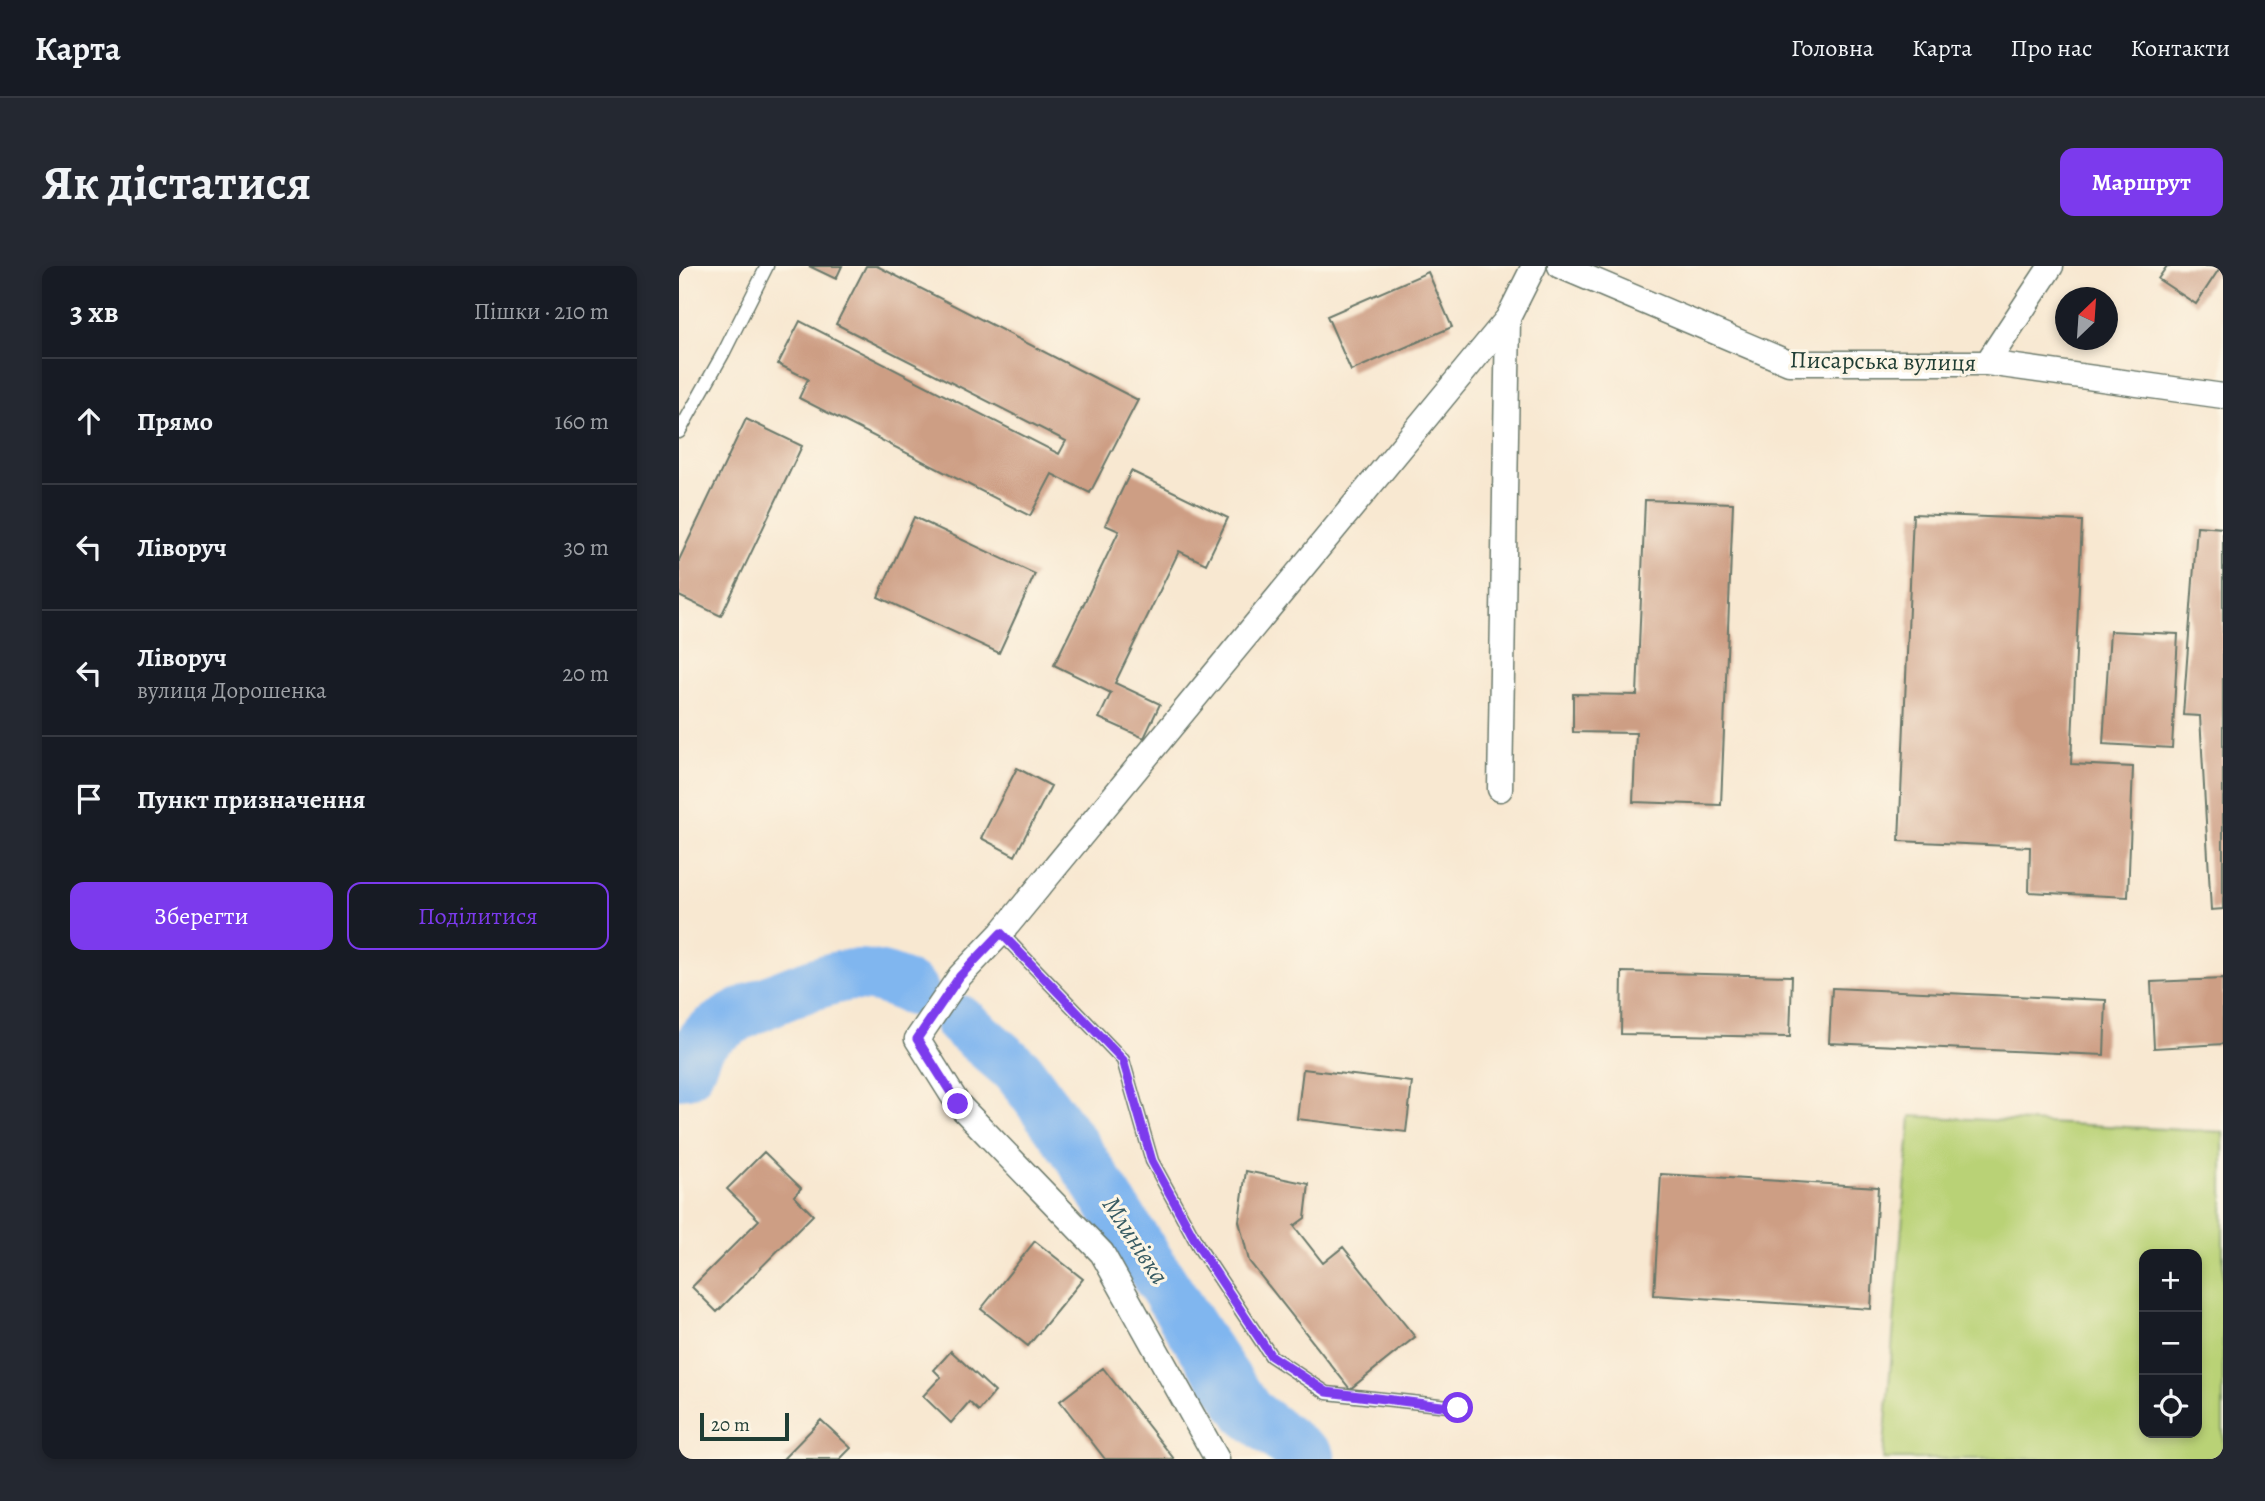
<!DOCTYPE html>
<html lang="uk">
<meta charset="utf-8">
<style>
:root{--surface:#171b24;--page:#242831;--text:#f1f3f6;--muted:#9ea1a6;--line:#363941;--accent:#7c3aed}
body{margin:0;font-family:Alegreya,serif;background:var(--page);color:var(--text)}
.controls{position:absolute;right:21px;bottom:21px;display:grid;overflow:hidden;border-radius:14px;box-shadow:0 4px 10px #0003}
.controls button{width:63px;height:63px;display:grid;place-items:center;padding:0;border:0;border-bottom:2px solid var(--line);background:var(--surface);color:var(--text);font:35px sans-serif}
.compass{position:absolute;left:1376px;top:21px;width:63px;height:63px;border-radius:50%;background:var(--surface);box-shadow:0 4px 10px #0003;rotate:25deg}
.scale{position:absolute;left:21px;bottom:18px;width:89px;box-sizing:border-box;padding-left:7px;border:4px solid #1f3d34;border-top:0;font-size:19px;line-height:24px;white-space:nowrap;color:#1f3d34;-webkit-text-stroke:5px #fcf5e5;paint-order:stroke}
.stop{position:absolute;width:21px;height:21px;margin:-16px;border:5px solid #7c3aed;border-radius:50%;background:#fff}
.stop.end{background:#7c3aed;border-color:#fff;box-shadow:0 2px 7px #0008}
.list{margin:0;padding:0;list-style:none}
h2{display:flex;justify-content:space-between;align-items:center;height:91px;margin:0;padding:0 28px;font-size:30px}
h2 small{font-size:23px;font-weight:400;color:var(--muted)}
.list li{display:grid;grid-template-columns:46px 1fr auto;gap:21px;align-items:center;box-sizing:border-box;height:126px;padding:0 28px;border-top:2px solid var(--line)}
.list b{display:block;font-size:26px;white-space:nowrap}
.list p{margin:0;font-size:23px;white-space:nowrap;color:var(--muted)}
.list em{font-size:23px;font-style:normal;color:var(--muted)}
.actions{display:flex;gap:14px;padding:21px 28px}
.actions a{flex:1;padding:16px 0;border:2px solid var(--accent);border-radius:14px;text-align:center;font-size:24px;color:var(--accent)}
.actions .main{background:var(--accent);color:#fff}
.icon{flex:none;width:38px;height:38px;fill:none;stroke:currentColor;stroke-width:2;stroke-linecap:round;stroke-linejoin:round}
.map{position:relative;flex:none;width:1544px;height:1193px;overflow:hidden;border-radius:14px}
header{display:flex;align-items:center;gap:42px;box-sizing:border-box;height:98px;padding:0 35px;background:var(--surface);border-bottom:2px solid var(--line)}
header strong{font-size:33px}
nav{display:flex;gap:38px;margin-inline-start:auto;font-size:24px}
.intro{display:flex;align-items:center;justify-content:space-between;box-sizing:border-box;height:168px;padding:0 42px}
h1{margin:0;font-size:49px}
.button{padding:18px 32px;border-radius:14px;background:var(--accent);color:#fff;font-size:24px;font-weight:700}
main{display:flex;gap:42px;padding:0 42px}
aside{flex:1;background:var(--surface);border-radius:14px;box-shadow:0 4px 10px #0003}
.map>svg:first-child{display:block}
.green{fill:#b9d276;stroke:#6c8855;stroke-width:2;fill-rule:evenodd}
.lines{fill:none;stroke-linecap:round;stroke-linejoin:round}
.river{stroke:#80b6ef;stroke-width:52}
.building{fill:#cd9e84}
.lane-casing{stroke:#6b796b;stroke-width:15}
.street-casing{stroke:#6b796b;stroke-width:27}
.lane{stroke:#fff;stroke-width:12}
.street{stroke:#fff;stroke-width:24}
.route{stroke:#7c3aed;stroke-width:9}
.labels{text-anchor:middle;stroke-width:6;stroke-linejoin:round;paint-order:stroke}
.street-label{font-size:24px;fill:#1f3d34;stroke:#fcf5e5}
.water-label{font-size:26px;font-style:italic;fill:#375b63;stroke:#fcf5e5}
</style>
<header>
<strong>Карта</strong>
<nav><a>Головна</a><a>Карта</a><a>Про нас</a><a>Контакти</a></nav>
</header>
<div class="intro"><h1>Як дістатися</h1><a class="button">Маршрут</a></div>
<main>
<aside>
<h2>3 хв<small>Пішки · 210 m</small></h2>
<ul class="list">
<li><svg class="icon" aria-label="ahead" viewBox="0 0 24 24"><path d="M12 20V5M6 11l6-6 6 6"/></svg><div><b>Прямо</b></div><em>160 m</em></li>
<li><svg class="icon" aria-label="left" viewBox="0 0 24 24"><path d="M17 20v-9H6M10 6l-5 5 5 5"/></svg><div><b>Ліворуч</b></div><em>30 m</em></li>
<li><svg class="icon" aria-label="left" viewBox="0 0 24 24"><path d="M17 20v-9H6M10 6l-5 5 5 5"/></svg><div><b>Ліворуч</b><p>вулиця Дорошенка</p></div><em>20 m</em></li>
<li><svg class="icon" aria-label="arrive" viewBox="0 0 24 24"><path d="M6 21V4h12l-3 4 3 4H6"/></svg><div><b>Пункт призначення</b></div></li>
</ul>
<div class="actions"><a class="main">Зберегти</a><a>Поділитися</a></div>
</aside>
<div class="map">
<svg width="1544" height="1193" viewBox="0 0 1544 1193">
<rect width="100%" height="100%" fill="#fcf5e5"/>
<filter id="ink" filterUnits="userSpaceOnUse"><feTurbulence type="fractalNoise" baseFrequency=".0143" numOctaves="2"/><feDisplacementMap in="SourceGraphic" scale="14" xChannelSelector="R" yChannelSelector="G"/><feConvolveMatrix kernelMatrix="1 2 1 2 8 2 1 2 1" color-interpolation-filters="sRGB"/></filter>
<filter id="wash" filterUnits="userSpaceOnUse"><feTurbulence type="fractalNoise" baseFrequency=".00686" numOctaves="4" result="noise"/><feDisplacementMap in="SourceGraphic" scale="28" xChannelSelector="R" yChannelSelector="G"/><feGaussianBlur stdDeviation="1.57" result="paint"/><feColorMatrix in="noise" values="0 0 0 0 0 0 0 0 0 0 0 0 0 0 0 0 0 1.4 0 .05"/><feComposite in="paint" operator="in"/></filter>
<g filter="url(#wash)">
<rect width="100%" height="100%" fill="#f8e8d1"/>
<path class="green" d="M 1232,850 L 1544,866 L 1544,1193 L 1204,1193 ZM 1465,988 L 1518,988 L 1518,1167 L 1465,1167 Z"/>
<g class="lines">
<path class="river" d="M 281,755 L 340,806 L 395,881 L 522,1077 L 569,1146 L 631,1193
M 0,807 L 8,806 C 13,795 18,781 26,772 C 47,750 145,709 176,709 C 199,709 212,714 233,724"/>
</g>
<g id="blocks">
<path class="building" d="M 130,0 L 163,0 L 157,13 Z
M 187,0 L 198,0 L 459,134 L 411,227 L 373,208 L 351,250 L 120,132 L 129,113 L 99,98 L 121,55 L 380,188 L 387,175 L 157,58 Z
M 1488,0 L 1542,0 L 1517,38 L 1479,13 Z
M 749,6 L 773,61 L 672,105 L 648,50 Z
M 67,153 L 123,180 L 42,350 L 0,330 L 0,294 Z
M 452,205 L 549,252 L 527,298 L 500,285 L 436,417 L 481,438 L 465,472 L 420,452 L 432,427 L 375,399 L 440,265 L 426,259 Z
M 966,234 L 1054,237 L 1042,539 L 954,536 L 957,467 L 894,466 L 894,428 L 958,429 Z
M 1234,248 L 1403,255 L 1392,498 L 1454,501 L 1449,631 L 1350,626 L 1351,581 L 1220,575 Z
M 235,251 L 356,308 L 320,387 L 199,331 Z
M 1518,260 L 1544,262 L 1544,643 L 1532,644 L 1521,450 L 1504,449 Z
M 1431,365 L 1499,368 L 1493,482 L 1424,478 Z
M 338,502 L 372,520 L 336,590 L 302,572 Z
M 943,706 L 1113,710 L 1111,771 L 942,768 Z
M 1544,713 L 1544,778 L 1475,782 L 1472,716 Z
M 1153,722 L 1427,734 L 1425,789 L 1150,777 Z
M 624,803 L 733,816 L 727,866 L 618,853 Z
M 85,886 L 122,922 L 115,930 L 134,949 L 38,1046 L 13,1021 L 80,954 L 48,923 Z
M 567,905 L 630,918 L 626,952 L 615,960 L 644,997 L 664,981 L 736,1071 L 671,1123 L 570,995 L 560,955 Z
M 982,908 L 1199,921 L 1192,1043 L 975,1029 Z
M 356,975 L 404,1013 L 349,1080 L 302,1043 Z
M 272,1085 L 316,1126 L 300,1145 L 290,1136 L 272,1157 L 244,1130 L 262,1111 L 255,1104 Z
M 424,1102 L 495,1193 L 426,1193 L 381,1135 Z
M 142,1154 L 172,1182 L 161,1193 L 104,1193 Z"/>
</g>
</g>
<g filter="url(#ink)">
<use href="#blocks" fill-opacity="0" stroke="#6b796b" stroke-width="2"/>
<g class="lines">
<g class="lane-casing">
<path id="lane" d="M 0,166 L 45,86 L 88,0
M 322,667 L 444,794 L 473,895 L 521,983 L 592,1090 L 648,1127 L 779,1141"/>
</g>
<g class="street-casing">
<path id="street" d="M 881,0 L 1110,97 L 1308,97 L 1544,130
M 1308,97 L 1372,0
M 821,523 L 829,52
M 538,1193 L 423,987 L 279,838 L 238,773 L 281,710 L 322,667 L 829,52 L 855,0"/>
</g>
<use href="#lane" class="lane"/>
<use href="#street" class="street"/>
</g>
</g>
<g class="lines" filter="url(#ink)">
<path class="route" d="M 279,838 L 238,773 L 281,710 L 322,667 L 444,794 L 473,895 L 521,983 L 592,1090 L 648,1126 L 779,1142"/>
</g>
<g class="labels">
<g class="street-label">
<text transform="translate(1204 95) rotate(1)" y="8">Писарська вулиця</text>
</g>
<g class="water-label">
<text transform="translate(457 974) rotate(57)" y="9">Млинівка</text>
</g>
</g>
</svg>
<div class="controls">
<button>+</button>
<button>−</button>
<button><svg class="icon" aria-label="locate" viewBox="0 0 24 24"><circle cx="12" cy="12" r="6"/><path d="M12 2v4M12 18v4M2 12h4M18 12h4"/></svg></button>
</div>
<svg class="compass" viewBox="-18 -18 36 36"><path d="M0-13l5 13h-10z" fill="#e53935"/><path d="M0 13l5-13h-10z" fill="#9ea1a6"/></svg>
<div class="scale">20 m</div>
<div class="stop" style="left:779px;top:1142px"></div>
<div class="stop end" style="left:279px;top:838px"></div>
</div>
</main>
